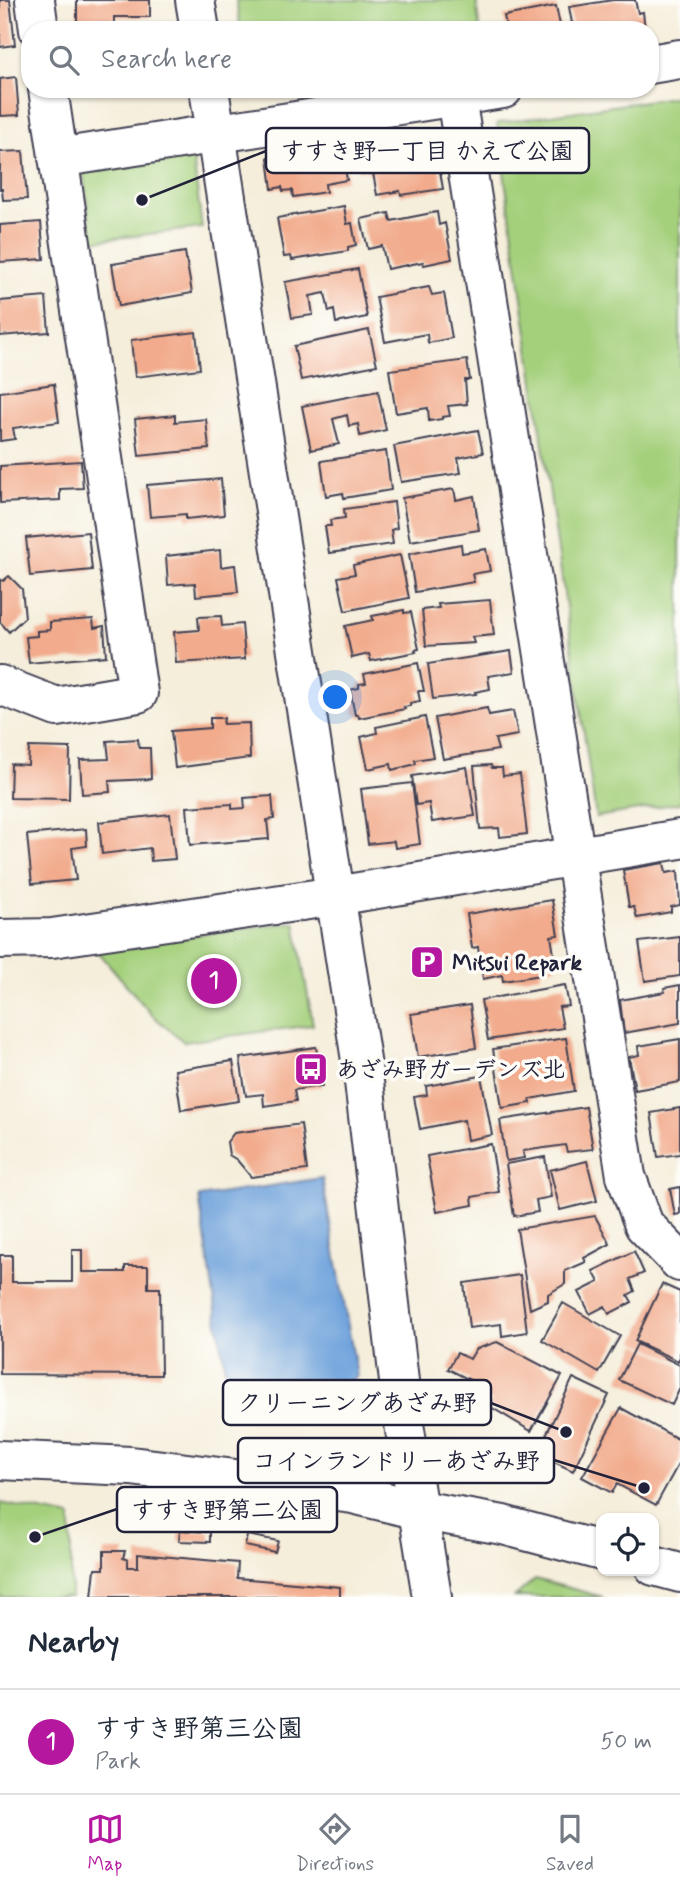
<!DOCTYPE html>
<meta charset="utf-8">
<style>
:root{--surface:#fff;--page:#f2f2f3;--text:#1f2937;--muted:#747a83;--line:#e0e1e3;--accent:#b5179e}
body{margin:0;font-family:Mynerve,"Klee One",sans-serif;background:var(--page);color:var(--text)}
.controls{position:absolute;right:21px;bottom:21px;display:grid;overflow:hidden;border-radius:14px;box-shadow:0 2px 5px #0004}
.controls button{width:63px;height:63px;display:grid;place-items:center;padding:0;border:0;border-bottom:2px solid var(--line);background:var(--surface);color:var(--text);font:35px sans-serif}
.you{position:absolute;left:336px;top:698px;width:24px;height:24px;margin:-18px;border:5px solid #fff;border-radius:50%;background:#1a73e8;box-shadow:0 0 0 10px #1a73e833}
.badge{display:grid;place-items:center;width:46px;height:46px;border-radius:50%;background:var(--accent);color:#fff;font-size:23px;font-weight:700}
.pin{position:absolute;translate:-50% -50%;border:4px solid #fff;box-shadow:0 2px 7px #0006}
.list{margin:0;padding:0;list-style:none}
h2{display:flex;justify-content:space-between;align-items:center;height:91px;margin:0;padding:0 28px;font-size:30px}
h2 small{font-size:23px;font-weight:400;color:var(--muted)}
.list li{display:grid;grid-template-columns:46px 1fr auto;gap:21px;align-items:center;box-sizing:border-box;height:105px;padding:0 28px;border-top:2px solid var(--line)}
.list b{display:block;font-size:26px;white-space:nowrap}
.list p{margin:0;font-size:23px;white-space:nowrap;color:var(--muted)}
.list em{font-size:23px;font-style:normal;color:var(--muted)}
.icon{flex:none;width:38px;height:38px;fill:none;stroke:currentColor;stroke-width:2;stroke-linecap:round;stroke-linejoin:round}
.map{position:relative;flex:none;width:680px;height:1597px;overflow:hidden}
.search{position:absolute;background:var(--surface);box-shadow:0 2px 5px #0004;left:21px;right:21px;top:21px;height:77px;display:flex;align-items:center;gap:18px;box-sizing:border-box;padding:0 24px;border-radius:28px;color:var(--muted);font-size:26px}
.sheet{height:196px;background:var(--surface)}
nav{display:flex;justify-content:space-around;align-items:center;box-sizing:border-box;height:98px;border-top:2px solid var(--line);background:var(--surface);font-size:19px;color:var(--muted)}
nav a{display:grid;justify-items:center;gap:4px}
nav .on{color:var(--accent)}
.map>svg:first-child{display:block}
.green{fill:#a4d07c;stroke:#63795c;stroke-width:2}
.water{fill:#70a3dc;stroke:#49628c;stroke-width:2}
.building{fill:#f2ab8c}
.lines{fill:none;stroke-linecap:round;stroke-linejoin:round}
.minor-casing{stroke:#424153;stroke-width:42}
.tertiary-casing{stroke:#424153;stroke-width:42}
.minor{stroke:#fff;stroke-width:38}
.tertiary{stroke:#fff;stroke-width:38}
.labels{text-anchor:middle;stroke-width:7;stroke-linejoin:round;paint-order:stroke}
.poi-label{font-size:23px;font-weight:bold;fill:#22223b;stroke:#fdfcf7;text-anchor:start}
.leader{fill:none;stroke:#22223b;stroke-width:2.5}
.callout-dot{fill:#22223b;stroke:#fdfcf7;stroke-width:2.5}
.callout{fill:#fdfcf7;stroke:#22223b;stroke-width:2.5}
.callout-label{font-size:24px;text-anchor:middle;font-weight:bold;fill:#22223b}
</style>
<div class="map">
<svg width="680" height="1597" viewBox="0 0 680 1597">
<rect width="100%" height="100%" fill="#fdfcf7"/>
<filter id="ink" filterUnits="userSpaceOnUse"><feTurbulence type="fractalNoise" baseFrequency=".0143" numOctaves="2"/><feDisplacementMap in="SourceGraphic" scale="14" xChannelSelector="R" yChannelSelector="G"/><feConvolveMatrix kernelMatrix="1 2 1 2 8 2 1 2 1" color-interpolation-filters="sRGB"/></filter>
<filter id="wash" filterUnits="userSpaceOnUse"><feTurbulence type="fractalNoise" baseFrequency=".00686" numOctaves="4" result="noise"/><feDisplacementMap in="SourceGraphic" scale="28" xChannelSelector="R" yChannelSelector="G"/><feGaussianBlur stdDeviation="1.57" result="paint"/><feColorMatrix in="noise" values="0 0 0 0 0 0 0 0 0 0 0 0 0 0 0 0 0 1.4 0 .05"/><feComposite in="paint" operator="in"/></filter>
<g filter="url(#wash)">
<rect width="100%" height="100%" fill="#f5eedb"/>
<path class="green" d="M 236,0 L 476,0 L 480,30 L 241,30 Z
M 680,96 L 680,803 L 596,817 L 497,123 Z
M 193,158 L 202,228 L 92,241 L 83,171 Z
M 295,922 L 313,1025 L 184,1042 L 151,1014 L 95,948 Z
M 0,1503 L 71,1517 L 71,1597 L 0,1597 Z
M 535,1579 L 603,1597 L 514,1597 Z"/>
<path class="water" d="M 322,1178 L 357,1376 L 320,1408 L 229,1397 L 199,1197 Z"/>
<g id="blocks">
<path class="building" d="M 0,0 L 10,0 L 15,45 L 0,47 Z
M 77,0 L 150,0 L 150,17 L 114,17 L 114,25 L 77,25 Z
M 613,0 L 635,0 L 638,13 L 643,12 L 645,30 L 569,30 L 568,24 L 572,23 L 569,7 Z
M 556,6 L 561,30 L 507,30 L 504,16 Z
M 16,77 L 19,115 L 0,116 L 0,79 Z
M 433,130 L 443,189 L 401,195 L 400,191 L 377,195 L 373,173 L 368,174 L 367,169 L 358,171 L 353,143 Z
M 340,140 L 347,180 L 325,184 L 326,192 L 293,197 L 292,190 L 283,191 L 282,187 L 272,189 L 268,158 L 278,157 L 277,149 Z
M 23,151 L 27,199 L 3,200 L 2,189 L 0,189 L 0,152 Z
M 344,206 L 347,224 L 352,223 L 356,245 L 348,247 L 348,251 L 292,260 L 291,256 L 284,257 L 277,218 Z
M 437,212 L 439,225 L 445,223 L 452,259 L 424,265 L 423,262 L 387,269 L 382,246 L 368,249 L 361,219 L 389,213 L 391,221 Z
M 41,222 L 44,259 L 0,262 L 0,225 Z
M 185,252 L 192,293 L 119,306 L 112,264 Z
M 358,269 L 367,317 L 336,323 L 334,310 L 329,312 L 325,293 L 310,296 L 313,315 L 292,318 L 285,282 Z
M 429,287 L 432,295 L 444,293 L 452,338 L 428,343 L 427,334 L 385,342 L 376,297 Z
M 46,297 L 49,332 L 0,336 L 0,301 Z
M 369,330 L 377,365 L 301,380 L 294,346 Z
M 196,332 L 200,369 L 135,377 L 131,340 Z
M 467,360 L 470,380 L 465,380 L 467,404 L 448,406 L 450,416 L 442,417 L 442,419 L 429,421 L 428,408 L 396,413 L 389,370 Z
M 54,384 L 59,422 L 13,428 L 15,439 L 0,441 L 0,392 Z
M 378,391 L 386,430 L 360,436 L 358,424 L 349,426 L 347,415 L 333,419 L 339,444 L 311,450 L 302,406 Z
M 175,415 L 175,422 L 206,419 L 209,449 L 139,456 L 135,419 Z
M 478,430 L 483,453 L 458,458 L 461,473 L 401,482 L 394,446 Z
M 386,451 L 391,490 L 344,498 L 343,493 L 326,496 L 321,461 Z
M 81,461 L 83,488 L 60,489 L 60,500 L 0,503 L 0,466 Z
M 221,479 L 224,515 L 186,519 L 186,514 L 150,517 L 147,485 Z
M 454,489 L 456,500 L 474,496 L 479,530 L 410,541 L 402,498 Z
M 394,502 L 397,528 L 391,530 L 393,544 L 329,553 L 325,526 L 331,526 L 330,520 L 345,518 L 344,509 Z
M 88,532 L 92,570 L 30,576 L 26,538 Z
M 461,544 L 462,553 L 486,549 L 490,571 L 472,574 L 474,582 L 415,592 L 409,554 Z
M 220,550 L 221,567 L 235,565 L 238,592 L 196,596 L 195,583 L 168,585 L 166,556 Z
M 400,555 L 409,598 L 345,611 L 338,577 L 355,574 L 353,565 Z
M 9,576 L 22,589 L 25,617 L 9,632 L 0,622 L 0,579 L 3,581 Z
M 490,600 L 494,635 L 472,637 L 474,643 L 426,646 L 422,610 L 439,608 L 438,604 Z
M 404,610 L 404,613 L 411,612 L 419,649 L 415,650 L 416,652 L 371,661 L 369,654 L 352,658 L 345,626 L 373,620 L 372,616 Z
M 221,616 L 222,626 L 242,624 L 245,659 L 176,663 L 174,632 L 199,630 L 198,617 Z
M 93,619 L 94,628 L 104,626 L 106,656 L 29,663 L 26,637 L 37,636 L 37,631 L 50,630 L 50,622 Z
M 511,651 L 514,672 L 488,676 L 490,689 L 475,692 L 476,694 L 433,699 L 428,664 Z
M 418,663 L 424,691 L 418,691 L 420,701 L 410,703 L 410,706 L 404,707 L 405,709 L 359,718 L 358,714 L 355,715 L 350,690 L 359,688 L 359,684 L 366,683 L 364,674 Z
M 487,708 L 489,715 L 513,711 L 518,735 L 495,739 L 498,750 L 443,759 L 435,718 Z
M 425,717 L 433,757 L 415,760 L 416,764 L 392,770 L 391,764 L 368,769 L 361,737 L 377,733 L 376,727 Z
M 210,718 L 224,718 L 223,724 L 249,723 L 250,758 L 175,768 L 171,731 L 210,728 Z
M 138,739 L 139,748 L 150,748 L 151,779 L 109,781 L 110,792 L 82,794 L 80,760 L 109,759 L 107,741 Z
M 29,747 L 70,748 L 69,799 L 10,798 L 11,764 L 28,765 Z
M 491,765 L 492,768 L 502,768 L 503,776 L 520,774 L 527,834 L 500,837 L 499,828 L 480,829 L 474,766 Z
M 467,767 L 475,816 L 432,822 L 429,803 L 416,805 L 412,776 Z
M 412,783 L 420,844 L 395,848 L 394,841 L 368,844 L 361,789 Z
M 272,796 L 274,819 L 267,820 L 269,839 L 190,845 L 187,807 L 232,804 L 232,809 L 245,808 L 244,798 Z
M 170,814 L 175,859 L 151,861 L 150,848 L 102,854 L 99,822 Z
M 86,829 L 87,846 L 72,848 L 76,880 L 32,884 L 27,835 Z
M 664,863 L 666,873 L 678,871 L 680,905 L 671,907 L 671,912 L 637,918 L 634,907 L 629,907 L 623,870 Z
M 552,900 L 558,935 L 551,936 L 556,967 L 540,970 L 541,975 L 503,981 L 502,975 L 483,979 L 478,947 L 472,948 L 467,914 Z
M 680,937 L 680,976 L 645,981 L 639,942 Z
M 565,985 L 569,1006 L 559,1007 L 563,1028 L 488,1040 L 481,1000 Z
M 680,985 L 680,1023 L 624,1033 L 620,1000 L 665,992 L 664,988 Z
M 470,1005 L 476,1048 L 418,1057 L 411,1014 Z
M 566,1038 L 574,1091 L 530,1099 L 531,1103 L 502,1108 L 493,1049 Z
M 680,1039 L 680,1082 L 635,1090 L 629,1057 L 639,1055 L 638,1046 Z
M 316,1047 L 322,1086 L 294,1090 L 296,1101 L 264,1106 L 263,1094 L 246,1096 L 240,1058 Z
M 233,1061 L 239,1101 L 181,1110 L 175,1070 Z
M 481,1076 L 492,1135 L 467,1140 L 464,1120 L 420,1129 L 414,1097 L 427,1095 L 426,1086 Z
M 586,1107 L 593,1149 L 567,1152 L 565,1145 L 523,1151 L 524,1158 L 506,1161 L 500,1120 Z
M 680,1108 L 680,1154 L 658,1157 L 651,1113 Z
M 301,1124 L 307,1170 L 251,1177 L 237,1160 L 229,1155 L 227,1142 L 234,1133 Z
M 491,1144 L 499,1192 L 472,1197 L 473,1205 L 437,1212 L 427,1156 Z
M 545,1157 L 551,1197 L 536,1200 L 538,1212 L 514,1216 L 506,1164 Z
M 587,1161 L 597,1201 L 560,1210 L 550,1170 Z
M 680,1187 L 680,1214 L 675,1215 L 670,1189 Z
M 595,1216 L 610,1244 L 584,1258 L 586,1262 L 565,1271 L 565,1284 L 548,1294 L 548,1301 L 530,1309 L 517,1229 Z
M 72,1250 L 82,1250 L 82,1272 L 125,1272 L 125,1266 L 148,1266 L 148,1288 L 160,1288 L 161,1375 L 0,1374 L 0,1255 L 12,1255 L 12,1282 L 72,1282 Z
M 634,1251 L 644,1273 L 630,1279 L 635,1291 L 628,1295 L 632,1302 L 609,1314 L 605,1306 L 590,1314 L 579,1292 L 599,1282 L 593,1271 Z
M 520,1275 L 527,1332 L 502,1336 L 501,1324 L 469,1328 L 464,1283 Z
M 662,1284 L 680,1292 L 680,1357 L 678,1361 L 635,1341 Z
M 563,1303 L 620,1336 L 599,1373 L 542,1340 Z
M 497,1342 L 562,1376 L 531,1431 L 489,1406 L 492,1401 L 463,1387 L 470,1380 L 448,1369 L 457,1353 L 470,1359 L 476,1349 Z
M 637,1344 L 680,1365 L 680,1388 L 672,1405 L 619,1380 Z
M 573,1378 L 609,1395 L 573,1471 L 537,1454 Z
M 621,1408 L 680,1440 L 680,1461 L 656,1505 L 617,1484 L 612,1493 L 582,1477 Z
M 180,1530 L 210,1532 L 210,1542 L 179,1541 Z
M 247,1535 L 278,1541 L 275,1552 L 245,1546 Z
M 104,1551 L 125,1551 L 123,1558 L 128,1560 L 128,1567 L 138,1567 L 138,1554 L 238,1563 L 237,1578 L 340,1587 L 340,1597 L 92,1597 L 95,1569 L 104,1569 Z"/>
</g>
</g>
<g filter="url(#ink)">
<use href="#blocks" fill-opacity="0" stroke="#424153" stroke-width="2"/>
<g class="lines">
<g class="minor-casing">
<path id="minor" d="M 35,0 L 39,30
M 650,64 L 680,59
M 456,97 L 626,1176 L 644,1225 L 680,1262
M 58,158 L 503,89
M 0,685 L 57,707 L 138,693 L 48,89
M 0,939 L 52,938 L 335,896 L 680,839"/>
</g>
<g class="tertiary-casing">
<path id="tertiary" d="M 195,0 L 200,30
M 209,89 L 363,1073 L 404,1424 L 432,1597
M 0,1460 L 131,1466 L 353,1494 L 419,1510 L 503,1525 L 601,1551
M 654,1566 L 680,1573"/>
</g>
<use href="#minor" class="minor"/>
<use href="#tertiary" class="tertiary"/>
</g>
</g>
<defs>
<g id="parking-square" transform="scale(1.75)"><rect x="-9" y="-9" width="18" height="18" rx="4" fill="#b5179e" stroke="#fdfcf7"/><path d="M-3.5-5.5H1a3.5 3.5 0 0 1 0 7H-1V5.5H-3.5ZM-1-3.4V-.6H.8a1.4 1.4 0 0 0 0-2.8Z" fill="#fff"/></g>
<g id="bus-square" transform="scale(1.75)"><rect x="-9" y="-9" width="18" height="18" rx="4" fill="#b5179e" stroke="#fdfcf7"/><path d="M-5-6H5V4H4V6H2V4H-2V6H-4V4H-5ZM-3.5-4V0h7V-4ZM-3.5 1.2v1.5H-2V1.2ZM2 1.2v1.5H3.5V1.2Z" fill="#fff"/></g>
</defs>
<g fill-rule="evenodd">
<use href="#parking-square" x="427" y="962"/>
<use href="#bus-square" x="311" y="1069"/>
</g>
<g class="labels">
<g class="poi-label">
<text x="452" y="970">Mitsui Repark</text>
<text x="336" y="1077">あざみ野ガーデンズ北</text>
</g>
</g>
<path class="leader" d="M142 200L266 151M566 1432L491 1403M644 1488L554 1460M35 1537L117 1509"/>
<g class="callout-dot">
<circle cx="142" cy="200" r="7"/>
<circle cx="566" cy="1432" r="7"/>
<circle cx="644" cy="1488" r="7"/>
<circle cx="35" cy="1537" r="7"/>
</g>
<g class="callout">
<rect x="266" y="128" width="323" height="45" rx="7"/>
<rect x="223" y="1380" width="268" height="45" rx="7"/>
<rect x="238" y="1438" width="316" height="45" rx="7"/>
<rect x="117" y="1487" width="220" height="45" rx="7"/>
</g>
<g class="callout-label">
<text x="427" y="159">すすき野一丁目 かえで公園</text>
<text x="357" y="1411">クリーニングあざみ野</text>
<text x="396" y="1469">コインランドリーあざみ野</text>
<text x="227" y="1518">すすき野第二公園</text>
</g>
</svg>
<div class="controls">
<button><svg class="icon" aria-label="locate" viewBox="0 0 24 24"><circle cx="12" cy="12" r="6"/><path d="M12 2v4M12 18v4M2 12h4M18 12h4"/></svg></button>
</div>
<div class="you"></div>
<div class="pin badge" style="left:214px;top:981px">1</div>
<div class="search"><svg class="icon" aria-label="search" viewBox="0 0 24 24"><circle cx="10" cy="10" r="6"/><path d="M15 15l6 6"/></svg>Search here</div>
</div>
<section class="sheet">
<h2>Nearby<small></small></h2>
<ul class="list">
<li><span class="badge">1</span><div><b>すすき野第三公園</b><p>Park</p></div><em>50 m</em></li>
</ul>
</section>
<nav>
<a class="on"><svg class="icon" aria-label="map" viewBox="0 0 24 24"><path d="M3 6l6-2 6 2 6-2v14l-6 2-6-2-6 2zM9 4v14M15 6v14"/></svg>Map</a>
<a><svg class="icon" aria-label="directions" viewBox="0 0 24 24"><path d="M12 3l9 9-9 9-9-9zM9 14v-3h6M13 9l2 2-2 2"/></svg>Directions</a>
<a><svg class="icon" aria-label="saved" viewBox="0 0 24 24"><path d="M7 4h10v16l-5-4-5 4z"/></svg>Saved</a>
</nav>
